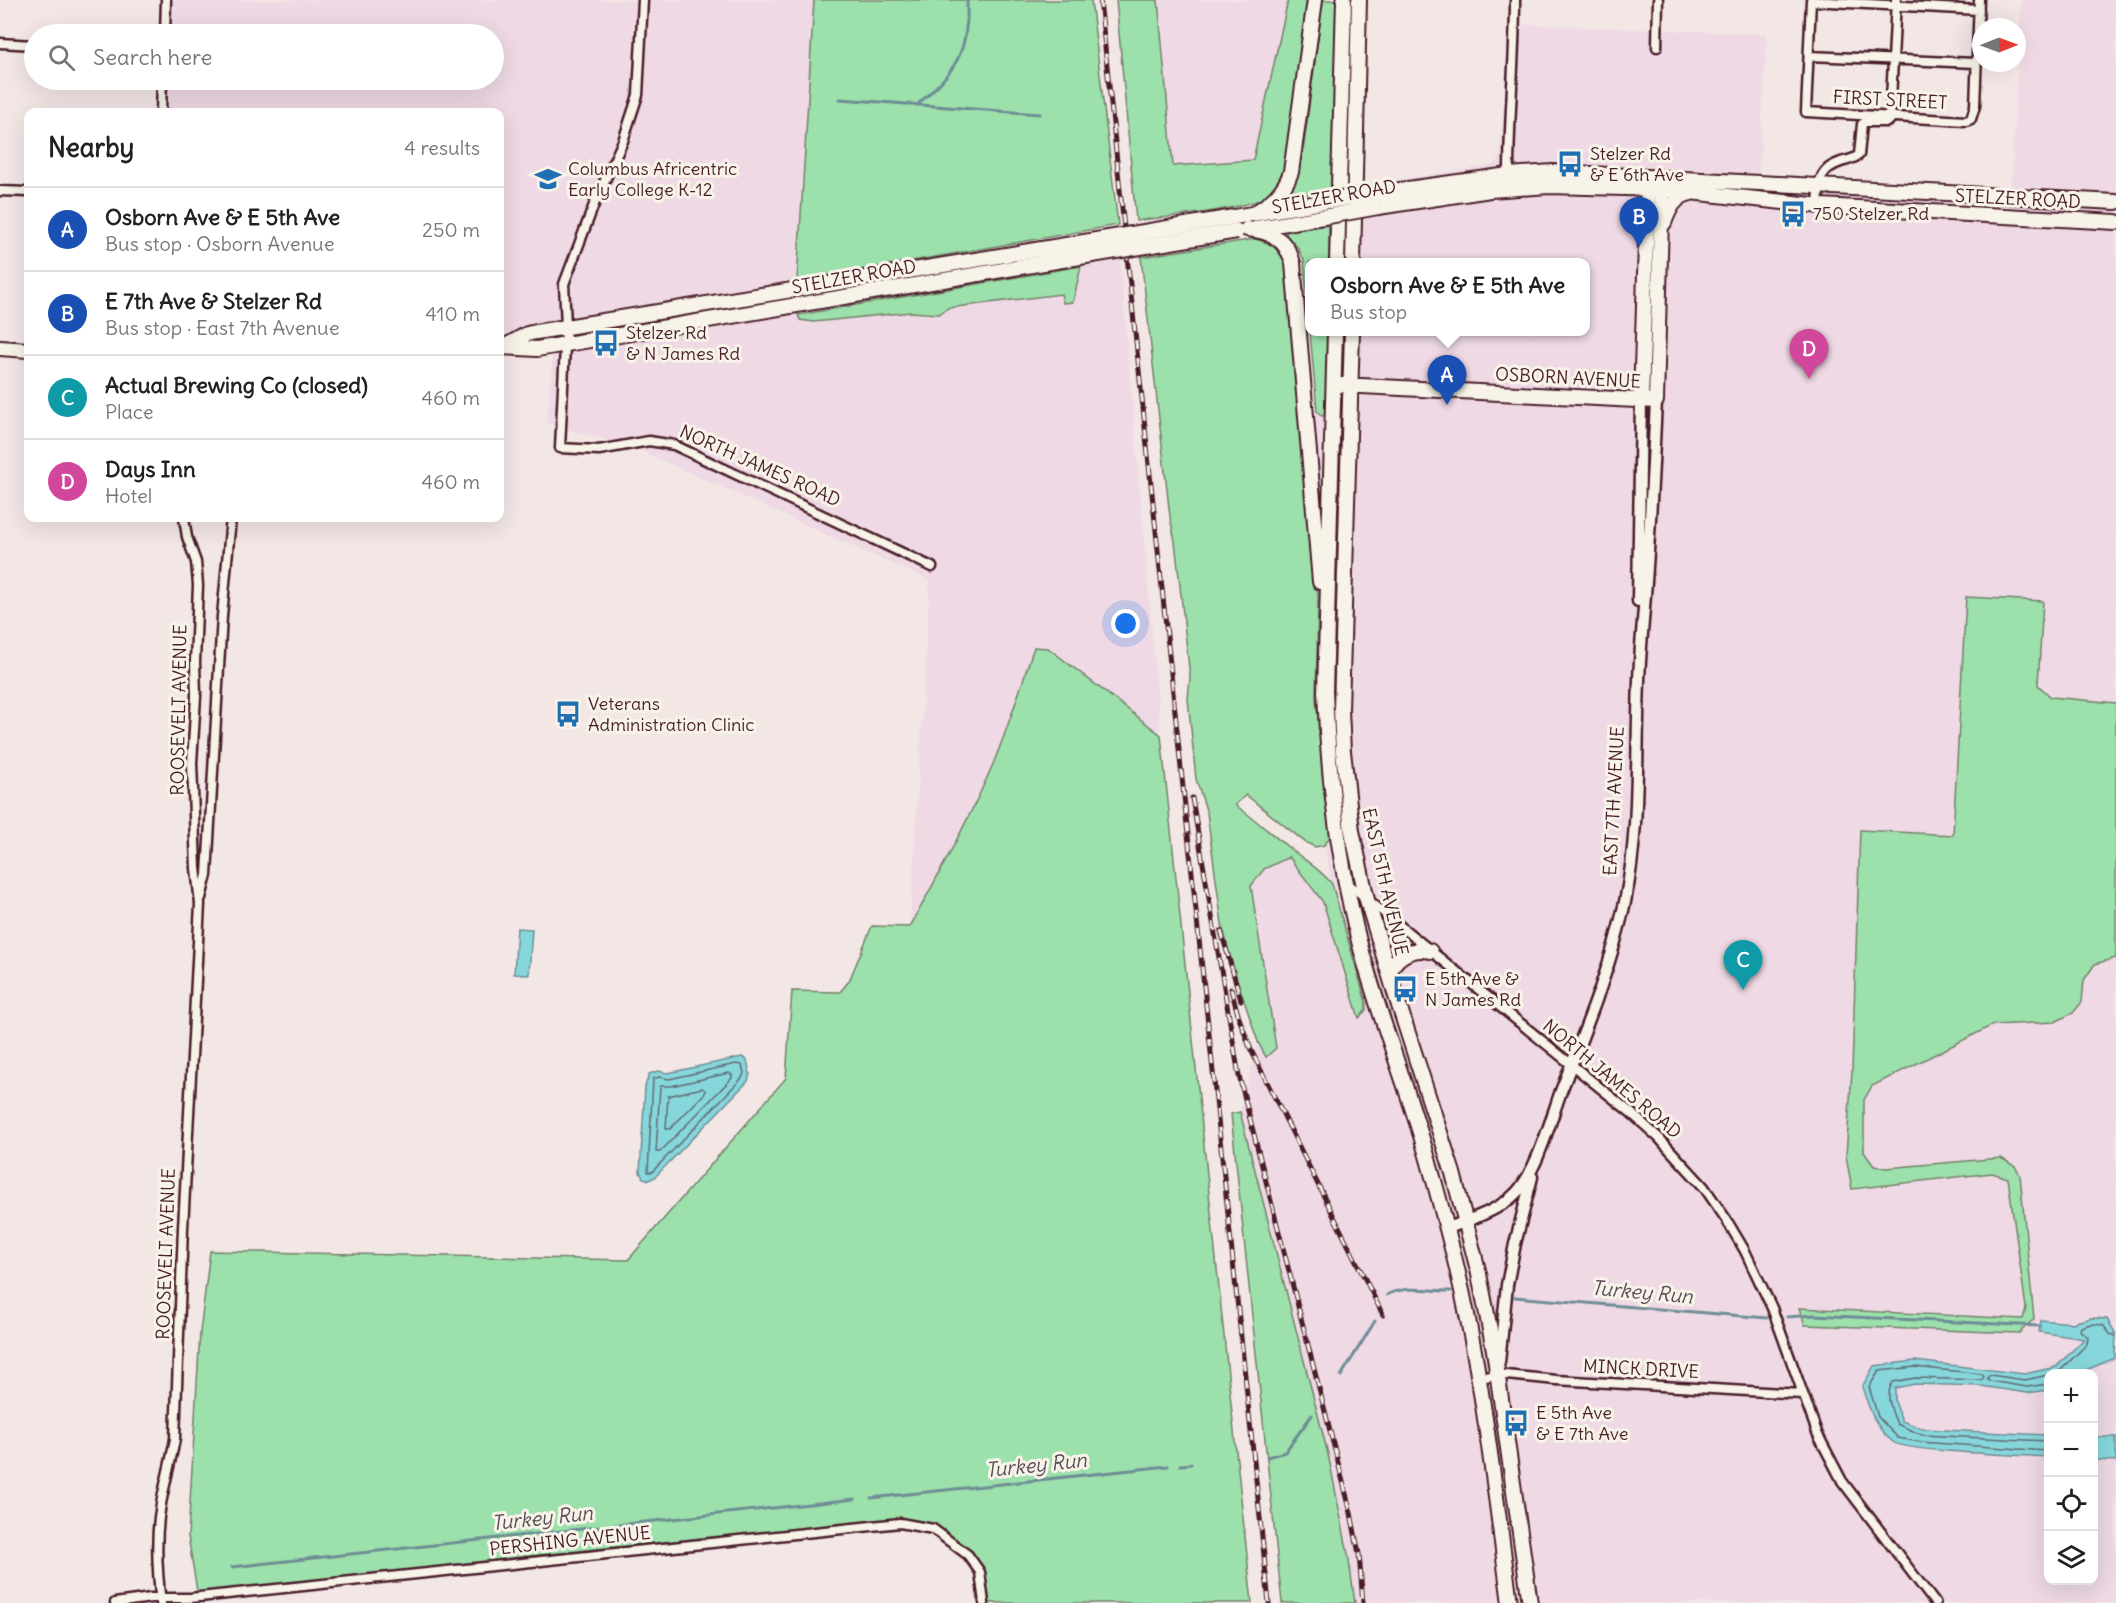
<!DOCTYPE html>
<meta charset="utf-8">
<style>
:root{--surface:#fff;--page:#f2f2f2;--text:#222;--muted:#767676;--line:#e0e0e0;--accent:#1f6fb2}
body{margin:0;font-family:Delius,sans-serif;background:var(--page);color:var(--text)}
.controls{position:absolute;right:18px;bottom:18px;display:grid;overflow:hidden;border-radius:12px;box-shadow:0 6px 24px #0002}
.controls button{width:54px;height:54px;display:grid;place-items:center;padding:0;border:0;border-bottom:2px solid var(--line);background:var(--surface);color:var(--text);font:30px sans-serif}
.compass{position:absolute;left:1972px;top:18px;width:54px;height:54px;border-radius:50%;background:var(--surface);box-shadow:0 6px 24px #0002;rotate:89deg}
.you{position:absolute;left:1126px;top:624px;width:21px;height:21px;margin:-15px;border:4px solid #fff;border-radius:50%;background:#1a73e8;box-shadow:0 0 0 9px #1a73e833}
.badge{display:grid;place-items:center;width:39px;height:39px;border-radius:50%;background:var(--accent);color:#fff;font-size:20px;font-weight:700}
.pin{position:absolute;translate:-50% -50px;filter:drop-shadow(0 2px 3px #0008)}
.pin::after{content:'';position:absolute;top:32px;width:21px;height:18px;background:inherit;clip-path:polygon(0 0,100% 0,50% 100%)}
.popup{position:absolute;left:1305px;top:258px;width:285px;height:78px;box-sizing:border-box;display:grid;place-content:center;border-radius:12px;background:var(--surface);filter:drop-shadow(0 2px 4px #0005);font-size:20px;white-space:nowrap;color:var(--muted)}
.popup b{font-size:22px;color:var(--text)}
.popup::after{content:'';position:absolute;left:50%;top:100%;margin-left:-12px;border:12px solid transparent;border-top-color:var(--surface)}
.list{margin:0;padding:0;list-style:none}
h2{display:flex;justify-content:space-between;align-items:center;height:78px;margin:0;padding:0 24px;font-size:26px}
h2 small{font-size:20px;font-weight:400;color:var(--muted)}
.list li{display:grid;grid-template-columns:39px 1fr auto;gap:18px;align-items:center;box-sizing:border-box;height:84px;padding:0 24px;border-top:2px solid var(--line)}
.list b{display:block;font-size:22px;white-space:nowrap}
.list p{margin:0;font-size:20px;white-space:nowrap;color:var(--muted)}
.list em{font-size:20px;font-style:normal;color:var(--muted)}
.icon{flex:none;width:33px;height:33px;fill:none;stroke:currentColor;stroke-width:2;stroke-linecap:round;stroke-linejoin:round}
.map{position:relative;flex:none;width:2116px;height:1603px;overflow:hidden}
.search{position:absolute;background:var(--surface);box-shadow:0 6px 24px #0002;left:24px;top:24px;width:480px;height:66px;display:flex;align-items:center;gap:15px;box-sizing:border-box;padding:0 21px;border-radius:33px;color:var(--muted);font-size:22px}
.panel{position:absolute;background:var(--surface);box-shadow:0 6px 24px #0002;left:24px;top:108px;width:480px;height:414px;border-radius:12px}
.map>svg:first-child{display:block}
.built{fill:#eed9e4;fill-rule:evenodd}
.green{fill:#9ce0ab;stroke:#73806b;stroke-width:1.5}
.water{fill:#86d7dc;stroke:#6e8d95;stroke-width:1.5}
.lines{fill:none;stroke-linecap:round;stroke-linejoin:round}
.shore{stroke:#626972;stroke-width:1.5}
.stream{stroke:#6e8d95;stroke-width:3}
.minor-casing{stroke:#4a1f2b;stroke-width:13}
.tertiary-casing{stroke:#4a1f2b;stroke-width:15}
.primary-casing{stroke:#4a1f2b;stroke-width:18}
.minor{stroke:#f7f3e8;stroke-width:8}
.tertiary{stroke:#f7f3e8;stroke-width:10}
.primary{stroke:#f7f3e8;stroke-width:14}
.rail-casing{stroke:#4a1f2b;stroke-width:5}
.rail{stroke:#f7f3e8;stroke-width:3;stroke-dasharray:9;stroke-linecap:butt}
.primary-bridge-casing{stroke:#4a1f2b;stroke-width:18;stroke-linecap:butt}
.primary-bridge{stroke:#f7f3e8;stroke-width:14}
.labels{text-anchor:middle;stroke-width:6;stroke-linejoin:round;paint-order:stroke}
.street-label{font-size:18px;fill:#4a1f2b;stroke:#f7f3e8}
.poi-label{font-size:18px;fill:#4a1f2b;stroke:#f7f3e8;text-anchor:start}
.water-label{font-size:20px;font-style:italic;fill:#594d57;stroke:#f7f3e8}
</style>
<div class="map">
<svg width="2116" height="1603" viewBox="0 0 2116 1603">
<rect width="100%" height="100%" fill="#f3e7e6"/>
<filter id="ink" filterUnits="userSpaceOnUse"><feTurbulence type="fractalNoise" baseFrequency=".0167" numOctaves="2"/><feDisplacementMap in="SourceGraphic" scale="12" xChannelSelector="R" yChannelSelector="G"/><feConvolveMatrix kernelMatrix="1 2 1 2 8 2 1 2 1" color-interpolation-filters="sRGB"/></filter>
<g filter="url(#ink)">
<path class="built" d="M 173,0 L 814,0 L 797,273 L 800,320 L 911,312 L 939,314 L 947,308 L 1062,294 L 1072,302 L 1081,266 L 1120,260 L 1161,735 L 1049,648 L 1006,732 L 970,815 L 910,927 L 930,581 L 639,450 L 547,423 L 554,338 L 557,323 L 553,326 L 500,334 L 500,112 L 168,112 L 169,80 L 494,80 L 494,34 L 171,34 Z
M 1158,0 L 1288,0 L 1254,160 L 1173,166 Z
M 2021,0 L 2116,0 L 2116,1603 L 1355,1603 L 1348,1554 L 1328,1454 L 1240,1112 L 1258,1042 L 1266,1056 L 1276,1048 L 1251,886 L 1264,869 L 1290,856 L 1323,902 L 1359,1018 L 1366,1010 L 1366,1002 L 1332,884 L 1324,845 L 1331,835 L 1316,699 L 1318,599 L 1316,553 L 1304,415 L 1317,411 L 1322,416 L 1327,413 L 1328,332 L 1585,332 L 1585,262 L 1329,262 L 1329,225 L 1363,185 L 1494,165 L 1500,158 L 1509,24 L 1767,34 L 1758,190 L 2010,207 ZM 2048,1374 L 2094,1374 L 2094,1580 L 2048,1580 Z"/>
<path class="green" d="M 814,0 L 1091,0 L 1118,225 L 797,281 Z
M 1116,0 L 1158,0 L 1173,166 L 1253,160 L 1288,0 L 1309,0 L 1286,163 C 1282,174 1277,187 1268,195 C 1249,210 1164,217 1136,221 Z
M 1323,0 L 1336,0 L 1332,190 L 1293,196 L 1290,193 L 1297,177 L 1303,152 Z
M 1329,225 L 1329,262 L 1309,262 L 1309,322 L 1304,260 L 1298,248 L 1286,235 L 1287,231 Z
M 1255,239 C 1272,243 1280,250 1286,266 L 1316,553 L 1318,599 L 1316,699 L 1331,835 L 1324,845 L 1315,847 L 1305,842 L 1246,795 L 1235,805 C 1254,818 1270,833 1288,847 C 1303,859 1320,869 1332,884 L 1366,1002 L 1366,1010 L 1359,1018 L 1323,902 L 1289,857 L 1264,869 L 1251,886 L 1276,1048 L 1266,1057 L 1258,1042 L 1231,962 L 1222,924 L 1207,813 L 1196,779 L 1188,699 L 1190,677 L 1175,541 L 1170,517 L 1141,257 Z
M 1081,266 L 1073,302 L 1063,303 L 1061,294 L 948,308 L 939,314 L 911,312 L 814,322 L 800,320 L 798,315 Z
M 1310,332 L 1328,332 L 1327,413 L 1322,416 L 1317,411 Z
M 1966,597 L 2043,601 L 2038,685 L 2051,697 L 2116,703 L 2116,958 L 2095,964 L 2084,980 L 2082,1002 L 2073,1013 L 2055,1022 L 1993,1025 L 1872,1086 L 1864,1100 L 1864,1152 L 1874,1166 L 1886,1168 L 2001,1158 L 2015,1166 L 2020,1175 L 2034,1319 L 2019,1333 L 1805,1325 L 1799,1308 L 2023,1319 L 2026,1308 L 2008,1178 L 1992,1173 L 1852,1189 L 1846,1156 L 1852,1071 L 1860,830 L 1953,835 Z
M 1034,647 L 1048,648 L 1161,735 L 1252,1603 L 984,1603 L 980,1572 L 945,1537 L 912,1523 L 198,1597 L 188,1536 L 200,1332 L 210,1251 L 628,1260 L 786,1078 L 792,991 L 840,992 L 849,981 L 872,926 L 910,927 C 939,873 969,820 993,764 C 1009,726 1021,686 1034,647 Z
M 1240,1112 L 1328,1454 L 1348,1554 L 1355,1603 L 1282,1603 L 1231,1114 Z"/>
<path class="water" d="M 517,928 L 532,929 L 529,975 L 514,974 Z
M 742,1057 L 747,1060 L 750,1074 L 748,1081 L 655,1177 L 649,1180 L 643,1178 L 640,1172 L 645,1087 L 649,1074 L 658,1071 L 668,1073 Z
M 2091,1318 L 2107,1319 L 2116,1334 L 2115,1358 L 2079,1373 L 2048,1374 L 2048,1390 L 2027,1393 L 1981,1386 L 1915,1384 L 1895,1388 L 1895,1401 L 1902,1421 L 1923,1429 L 2048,1435 L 2048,1457 C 2023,1455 1907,1452 1893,1442 C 1875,1428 1869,1408 1862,1387 L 1874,1366 L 1915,1361 L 2025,1374 L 2056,1367 L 2084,1339 L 2039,1332 L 2041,1320 L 2072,1323 Z
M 2094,1437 L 2116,1437 L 2116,1461 L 2094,1460 Z"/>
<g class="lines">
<path class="shore" d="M 736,1064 L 742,1065 L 744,1073 L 742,1078 L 652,1172 L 648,1172 L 653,1079 L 659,1077 L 669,1079 Z
M 729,1073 L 732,1075 L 732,1078 L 660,1152 L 656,1152 L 660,1086 L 671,1086 Z
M 702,1088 L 705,1090 L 705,1093 L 670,1129 L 666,1129 L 668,1096 Z
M 2053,1374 L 2060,1371 L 2087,1344 L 2088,1337 L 2080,1331 L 2081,1327 L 2091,1324 L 2103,1325 L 2110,1334 L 2116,1336
M 2048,1375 L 2025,1380 L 1990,1375 L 1987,1378 L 1990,1381 L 2027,1387 L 2048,1384
M 2048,1441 L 1922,1435 L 1897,1424 C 1892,1412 1884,1394 1893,1382 L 1915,1378 L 1981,1380 L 1984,1377 L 1982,1374 L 1915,1367 L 1879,1371 L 1869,1387 L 1878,1417 L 1898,1438 L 1920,1442 L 2048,1451"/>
<path class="stream" d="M 840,99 L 1040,114
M 918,104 C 956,70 969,53 967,0
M 1387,1295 C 1405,1285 1431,1291 1451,1291
M 1515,1297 L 1767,1318
M 1787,1317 L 1813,1315 L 2039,1326
M 1341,1376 L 1375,1321
M 1267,1457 L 1285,1452 L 1312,1415
M 1180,1465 L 1191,1464
M 871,1498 L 1168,1466
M 232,1567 L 855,1499"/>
<g class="minor-casing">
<path id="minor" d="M 643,0 L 638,95 L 623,141 L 595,202 L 564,284 L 566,326 L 560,448 L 599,450 L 649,441 L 674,445 L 932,567
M 1811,0 L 1806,112 L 1966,121 L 1971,119 L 1975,106 L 1979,0
M 1811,1 L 1979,10
M 165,34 L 166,0
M 0,43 L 34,45
M 1657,47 L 1658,0
M 1809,56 L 1976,63
M 161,112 L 162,80
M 1509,175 C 1509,116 1515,58 1515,0
M 0,191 L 28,192
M 1818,205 C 1820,183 1817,170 1841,162 C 1848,160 1854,159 1859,155 L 1862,124 L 1865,122 L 1887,122 L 1890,120 L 1896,0
M 1346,882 L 1630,1112 L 1659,1138 L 1704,1187 L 1726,1219 L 1745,1251 L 1772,1308 L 1818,1435 L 1842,1481 L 1935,1603
M 201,898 L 207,875 L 222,616 L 231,518
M 1479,1379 L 1497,1374 L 1556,1380 L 1802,1394
M 115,1603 L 151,1598 L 190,1598 L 900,1523 L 933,1529 L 968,1555 L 980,1572 L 984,1603
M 161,1603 C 157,1571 155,1536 161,1504 C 165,1482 171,1461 175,1439 L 183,1228 L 200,904 L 196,868 L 192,763 L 196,696 L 195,662 L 198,585 L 196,562 L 187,537 L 184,518"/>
</g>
<g class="tertiary-casing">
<path id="tertiary" d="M 1638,601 L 1641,400
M 1447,1229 C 1469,1219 1497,1212 1515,1194 C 1536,1174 1551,1119 1561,1091 C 1585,1030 1611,967 1625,902 C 1640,830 1636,755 1639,681 C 1640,652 1643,624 1645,595 C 1650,531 1653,466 1656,401
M 1499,1362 L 1507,1285 L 1515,1244 L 1532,1177"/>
</g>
<g class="primary-casing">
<path id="primary" d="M 1379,193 L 1509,175 L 1553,172 L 2116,202
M 1378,207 L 1490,190 L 1549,186 L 1662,189 L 1821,206 L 2116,222
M 1253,214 C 1271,203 1284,192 1291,172 L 1315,0
M 1234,217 L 1329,201
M 1664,223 C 1669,209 1675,196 1691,193
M 1257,228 L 1329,216
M 1247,229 C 1270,231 1286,238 1293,263 L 1320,582
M 1337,262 L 1344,0
M 1353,262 L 1359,0
M 1335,332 L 1325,692 C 1328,772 1337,851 1356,929 C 1373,1000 1401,1069 1422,1139 C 1431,1168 1439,1199 1447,1229 C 1480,1351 1493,1478 1510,1603
M 1352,332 L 1341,710 L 1343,751 L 1352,831 L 1367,900 L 1395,993 L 1453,1173 L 1479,1274 L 1494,1350 L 1530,1603
M 500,347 L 537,349 L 1056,261
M 504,347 L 527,334 L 536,332 L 1054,247
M 0,348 L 28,350
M 1342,385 L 1656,401 L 1662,182
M 1641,400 L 1648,180
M 1390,976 C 1391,957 1412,947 1430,951"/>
</g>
<use href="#minor" class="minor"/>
<use href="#tertiary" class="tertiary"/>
<use href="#primary" class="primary"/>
<g class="rail-casing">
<path id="rail" d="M 1100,0 L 1269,1603
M 1192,798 L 1239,1076 L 1351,1513 L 1359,1554 L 1363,1603
M 1221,931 L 1241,1000
M 1231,989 L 1239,1018 L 1251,1050 L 1383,1315"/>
</g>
<use href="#rail" class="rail"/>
<g class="primary-bridge-casing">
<path id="primary-bridge" d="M 1329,201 L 1379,193
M 1329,216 L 1378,207
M 1054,247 L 1234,217
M 1056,261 L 1237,231"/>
</g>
<use href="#primary-bridge" class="primary-bridge"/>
</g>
</g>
<defs>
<g id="bus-bare" transform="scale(2.07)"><path d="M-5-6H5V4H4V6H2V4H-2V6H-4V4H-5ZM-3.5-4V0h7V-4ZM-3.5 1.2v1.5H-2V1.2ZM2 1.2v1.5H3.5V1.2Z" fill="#1f6fb2" stroke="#f7f3e8" stroke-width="2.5" paint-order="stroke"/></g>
<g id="school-bare" transform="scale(2.07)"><path d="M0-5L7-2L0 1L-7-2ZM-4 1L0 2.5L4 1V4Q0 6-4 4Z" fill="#1f6fb2" stroke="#f7f3e8" stroke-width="2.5" paint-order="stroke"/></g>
</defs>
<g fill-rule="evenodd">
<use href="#bus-bare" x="1570" y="164"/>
<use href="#school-bare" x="548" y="179"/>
<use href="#bus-bare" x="1793" y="214"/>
<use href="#bus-bare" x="606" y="343"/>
<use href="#bus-bare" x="568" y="714"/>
<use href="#bus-bare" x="1405" y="989"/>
<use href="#bus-bare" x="1516" y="1423"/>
</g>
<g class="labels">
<g class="street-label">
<text transform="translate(1890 100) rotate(3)" y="6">FIRST STREET</text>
<text transform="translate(1334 197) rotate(-10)" y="6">STELZER ROAD</text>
<text transform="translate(2018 199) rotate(3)" y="6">STELZER ROAD</text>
<text transform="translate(854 277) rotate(-10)" y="6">STELZER ROAD</text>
<text transform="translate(1568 378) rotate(3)" y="6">OSBORN AVENUE</text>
<text transform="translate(760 466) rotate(24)" y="6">NORTH JAMES ROAD</text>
<text transform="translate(179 710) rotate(-89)" y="6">ROOSEVELT AVENUE</text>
<text transform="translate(1614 801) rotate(-87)" y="6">EAST 7TH AVENUE</text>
<text transform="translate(1385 882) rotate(77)" y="6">EAST 5TH AVENUE</text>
<text transform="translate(1612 1079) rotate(40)" y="6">NORTH JAMES ROAD</text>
<text transform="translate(166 1254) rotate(-88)" y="6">ROOSEVELT AVENUE</text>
<text transform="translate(1641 1369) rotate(3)" y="6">MINCK DRIVE</text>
<text transform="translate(570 1541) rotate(-6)" y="6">PERSHING AVENUE</text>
</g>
<g class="poi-label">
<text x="1590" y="160">Stelzer Rd<tspan x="1590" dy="21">&amp; E 6th Ave</tspan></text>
<text x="568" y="175">Columbus Africentric<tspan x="568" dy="21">Early College K-12</tspan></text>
<text x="1813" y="220">750 Stelzer Rd</text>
<text x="626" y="339">Stelzer Rd<tspan x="626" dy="21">&amp; N James Rd</tspan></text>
<text x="588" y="710">Veterans<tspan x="588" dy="21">Administration Clinic</tspan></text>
<text x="1425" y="985">E 5th Ave &amp;<tspan x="1425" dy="21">N James Rd</tspan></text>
<text x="1536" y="1419">E 5th Ave<tspan x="1536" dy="21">&amp; E 7th Ave</tspan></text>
</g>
<g class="water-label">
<text transform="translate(1642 1292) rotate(5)" y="7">Turkey Run</text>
<text transform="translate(1036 1465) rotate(-6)" y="7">Turkey Run</text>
<text transform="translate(542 1518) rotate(-6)" y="7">Turkey Run</text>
</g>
</g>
</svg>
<div class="controls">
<button>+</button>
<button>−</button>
<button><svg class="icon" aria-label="locate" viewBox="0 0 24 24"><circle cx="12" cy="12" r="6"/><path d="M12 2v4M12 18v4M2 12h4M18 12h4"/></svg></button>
<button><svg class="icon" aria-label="layers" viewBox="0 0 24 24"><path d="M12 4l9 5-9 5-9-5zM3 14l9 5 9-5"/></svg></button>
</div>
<svg class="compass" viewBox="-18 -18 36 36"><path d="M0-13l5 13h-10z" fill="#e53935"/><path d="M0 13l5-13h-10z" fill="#767676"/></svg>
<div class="you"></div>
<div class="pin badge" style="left:1447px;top:405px;background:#1a4fb4">A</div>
<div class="popup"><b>Osborn Ave &amp; E 5th Ave</b>Bus stop</div>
<div class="pin badge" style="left:1639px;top:247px;background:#1a4fb4">B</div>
<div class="pin badge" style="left:1743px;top:990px;background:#0f9aa8">C</div>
<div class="pin badge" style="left:1809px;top:379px;background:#d1479c">D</div>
<div class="search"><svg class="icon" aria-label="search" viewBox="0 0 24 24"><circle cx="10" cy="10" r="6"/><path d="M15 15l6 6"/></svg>Search here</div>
<section class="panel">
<h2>Nearby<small>4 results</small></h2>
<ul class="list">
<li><span class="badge" style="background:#1a4fb4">A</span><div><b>Osborn Ave &amp; E 5th Ave</b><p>Bus stop · Osborn Avenue</p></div><em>250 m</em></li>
<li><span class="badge" style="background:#1a4fb4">B</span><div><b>E 7th Ave &amp; Stelzer Rd</b><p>Bus stop · East 7th Avenue</p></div><em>410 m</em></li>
<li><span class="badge" style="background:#0f9aa8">C</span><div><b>Actual Brewing Co (closed)</b><p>Place</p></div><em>460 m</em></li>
<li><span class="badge" style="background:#d1479c">D</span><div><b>Days Inn</b><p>Hotel</p></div><em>460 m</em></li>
</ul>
</section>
</div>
